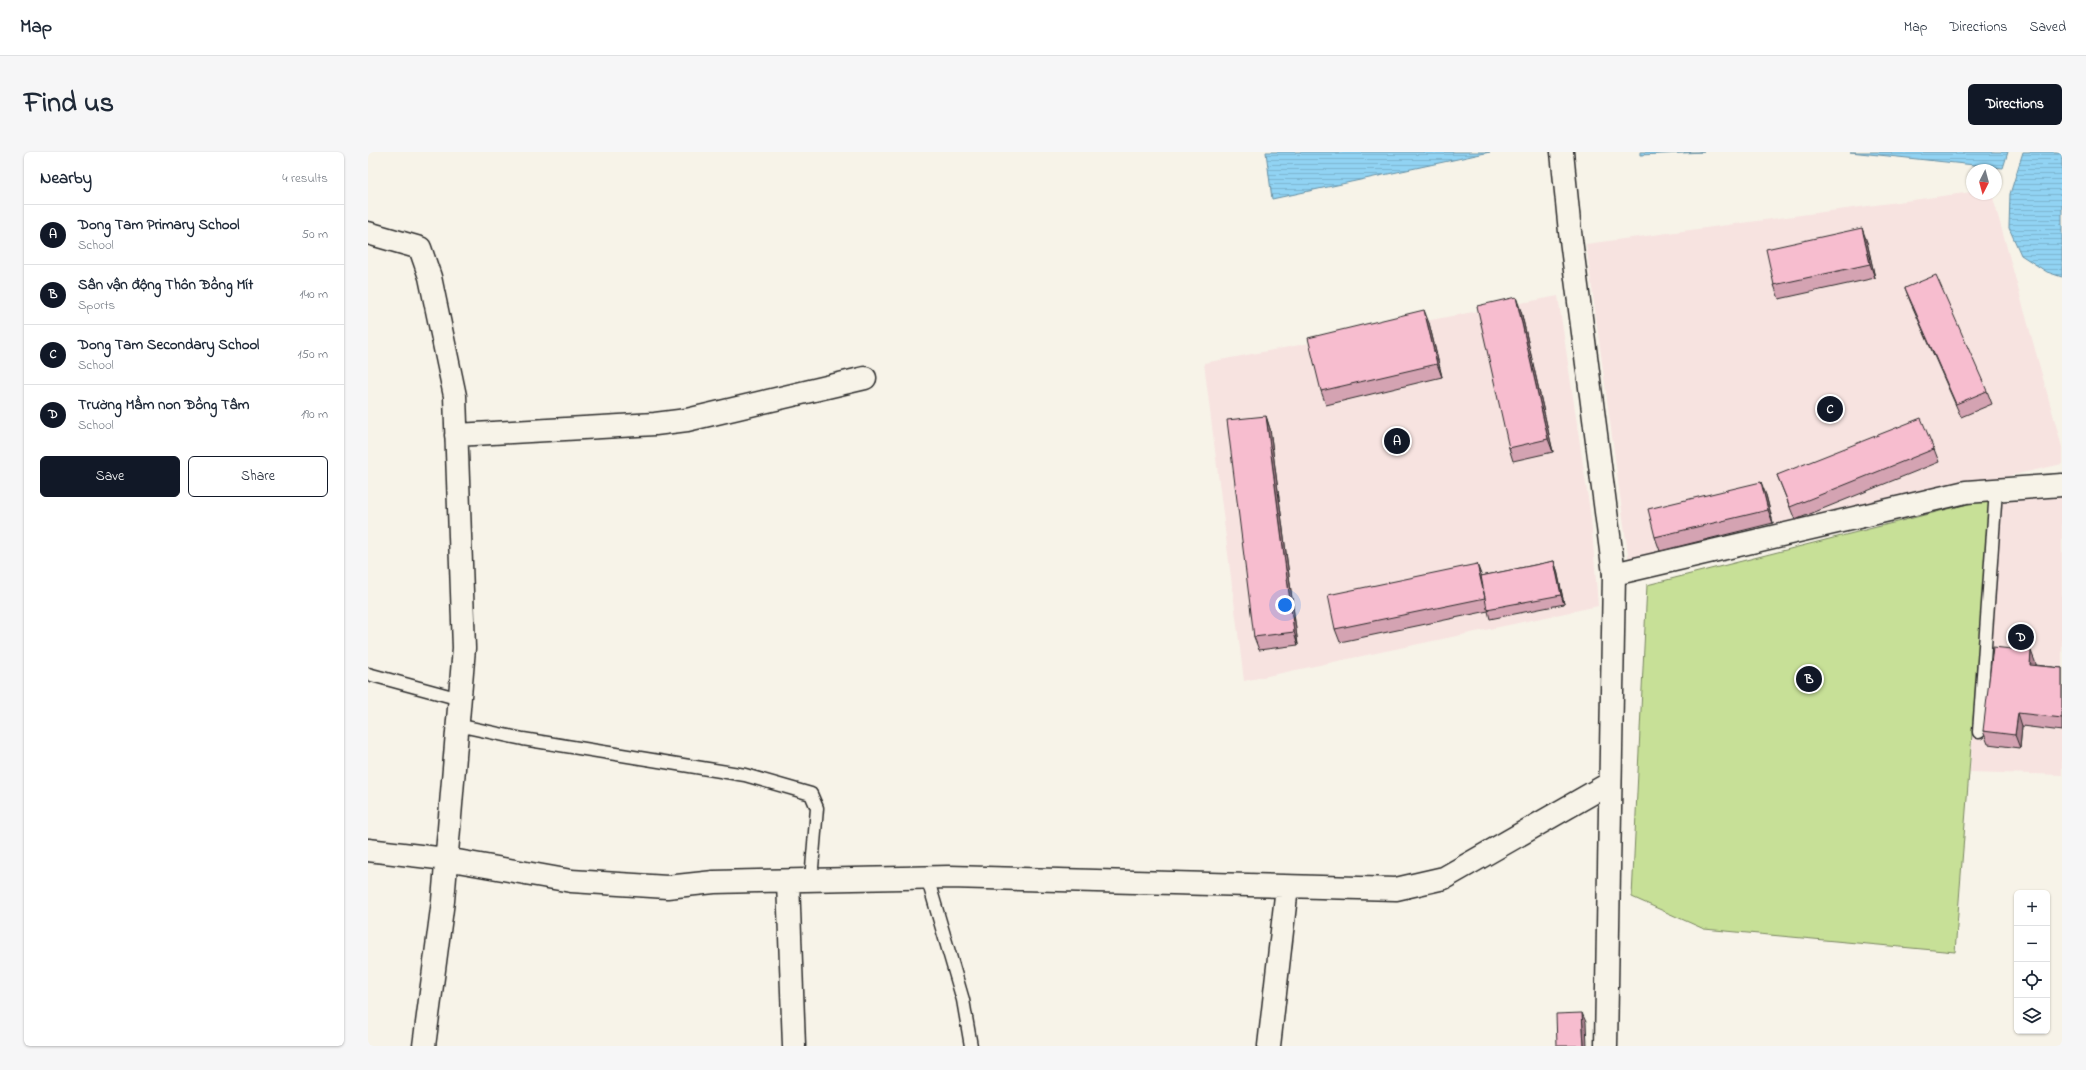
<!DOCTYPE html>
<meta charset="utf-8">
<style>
:root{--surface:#fff;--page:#f6f6f7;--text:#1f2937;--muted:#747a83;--line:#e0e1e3;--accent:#111827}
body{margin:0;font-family:"Indie Flower",sans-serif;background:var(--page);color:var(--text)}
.controls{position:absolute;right:12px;bottom:12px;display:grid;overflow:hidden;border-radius:6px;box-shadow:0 1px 3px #0004}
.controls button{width:36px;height:36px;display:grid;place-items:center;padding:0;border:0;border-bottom:1px solid var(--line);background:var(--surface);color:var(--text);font:20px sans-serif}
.compass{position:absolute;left:1598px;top:12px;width:36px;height:36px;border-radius:50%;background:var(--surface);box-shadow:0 1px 3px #0004;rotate:186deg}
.you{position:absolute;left:917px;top:453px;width:14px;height:14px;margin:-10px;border:3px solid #fff;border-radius:50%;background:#1a73e8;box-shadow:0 0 0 6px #1a73e833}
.badge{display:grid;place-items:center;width:26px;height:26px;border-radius:50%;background:var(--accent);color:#fff;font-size:13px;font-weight:700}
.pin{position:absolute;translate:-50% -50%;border:2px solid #fff;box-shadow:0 1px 4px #0006}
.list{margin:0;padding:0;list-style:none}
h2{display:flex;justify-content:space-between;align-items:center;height:52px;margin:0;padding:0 16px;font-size:17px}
h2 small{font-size:13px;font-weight:400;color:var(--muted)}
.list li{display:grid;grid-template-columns:26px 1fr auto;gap:12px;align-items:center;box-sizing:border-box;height:60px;padding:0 16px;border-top:1px solid var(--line)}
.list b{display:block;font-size:15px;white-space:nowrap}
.list p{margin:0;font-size:13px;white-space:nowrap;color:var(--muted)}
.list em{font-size:13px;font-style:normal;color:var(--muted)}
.actions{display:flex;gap:8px;padding:12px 16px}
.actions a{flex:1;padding:9px 0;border:1px solid var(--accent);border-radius:6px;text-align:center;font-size:14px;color:var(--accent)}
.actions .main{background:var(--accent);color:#fff}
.icon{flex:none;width:22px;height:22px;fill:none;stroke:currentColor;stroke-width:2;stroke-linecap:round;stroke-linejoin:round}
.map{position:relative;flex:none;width:1694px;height:894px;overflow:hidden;border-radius:6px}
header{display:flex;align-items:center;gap:24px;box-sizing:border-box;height:56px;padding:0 20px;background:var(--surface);border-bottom:1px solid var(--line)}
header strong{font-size:19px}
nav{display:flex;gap:22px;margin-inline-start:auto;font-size:14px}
.intro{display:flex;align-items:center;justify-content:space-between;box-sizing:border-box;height:96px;padding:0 24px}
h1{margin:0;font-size:28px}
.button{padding:10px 18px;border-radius:6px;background:var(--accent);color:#fff;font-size:14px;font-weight:700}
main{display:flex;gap:24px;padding:0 24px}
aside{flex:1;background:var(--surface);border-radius:6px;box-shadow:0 1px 3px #0004}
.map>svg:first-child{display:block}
.built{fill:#f7e3e0}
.green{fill:#c7e097;stroke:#798661}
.water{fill:url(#water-rules);stroke:#6890a3}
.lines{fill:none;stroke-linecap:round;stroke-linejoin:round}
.lane-casing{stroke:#2b2b2b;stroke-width:15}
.street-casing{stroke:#2b2b2b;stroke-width:25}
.secondary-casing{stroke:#2b2b2b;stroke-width:25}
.lane{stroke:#f7f3e8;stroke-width:12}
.street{stroke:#f7f3e8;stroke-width:22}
.secondary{stroke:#f7f3e8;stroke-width:22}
.wall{fill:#d4a3b2;stroke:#2b2b2b}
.shaded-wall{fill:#ad8491;stroke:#2b2b2b}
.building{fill:#f7bdcf;stroke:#2b2b2b}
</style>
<header>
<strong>Map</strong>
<nav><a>Map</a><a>Directions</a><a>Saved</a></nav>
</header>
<div class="intro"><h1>Find us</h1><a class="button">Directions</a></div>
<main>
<aside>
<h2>Nearby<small>4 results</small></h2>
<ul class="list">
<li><span class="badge">A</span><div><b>Dong Tam Primary School</b><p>School</p></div><em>50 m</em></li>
<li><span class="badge">B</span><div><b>Sân vận động Thôn Đồng Mít</b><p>Sports</p></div><em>140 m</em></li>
<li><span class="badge">C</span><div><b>Dong Tam Secondary School</b><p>School</p></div><em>150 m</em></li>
<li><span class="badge">D</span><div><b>Trường Mầm non Đồng Tâm</b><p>School</p></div><em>190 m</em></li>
</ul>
<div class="actions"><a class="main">Save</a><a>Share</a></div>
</aside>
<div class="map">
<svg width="1694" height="894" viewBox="0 0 1694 894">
<defs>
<pattern id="water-rules" width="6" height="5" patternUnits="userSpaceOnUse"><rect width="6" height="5" fill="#91d3f3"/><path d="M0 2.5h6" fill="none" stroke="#7db5d0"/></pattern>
</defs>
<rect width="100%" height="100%" fill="#f7f3e8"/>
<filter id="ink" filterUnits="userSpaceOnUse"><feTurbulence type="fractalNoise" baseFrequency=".025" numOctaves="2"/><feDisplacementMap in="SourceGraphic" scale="8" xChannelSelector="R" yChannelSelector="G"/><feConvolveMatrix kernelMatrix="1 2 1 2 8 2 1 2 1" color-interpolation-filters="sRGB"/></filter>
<g filter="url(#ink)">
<path class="built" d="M 1604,40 L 1604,42 L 1624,42 L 1694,295 L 1694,312 L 1261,410 L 1218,92 Z
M 1190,144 L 1223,366 L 1230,454 L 876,529 L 836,211 Z
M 1694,345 L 1694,623 L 1602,620 L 1622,350 Z"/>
<path class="green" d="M 1608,350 L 1622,350 L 1587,800 L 1336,777 L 1264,745 L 1279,433 Z"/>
<path class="water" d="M 898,0 L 1122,0 L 904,47 Z
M 1272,0 L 1336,0 L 1272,3 Z
M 1482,0 L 1640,0 L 1635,16 Z
M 1655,0 L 1694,0 L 1694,125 L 1679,120 L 1653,103 L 1641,76 L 1642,42 Z"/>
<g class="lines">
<g class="lane-casing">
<path id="lane" d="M 0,522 L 92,547
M 89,573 L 155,587 L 377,623 L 443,642 L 449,656 L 443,728
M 1611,580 L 1628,338
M 559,725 L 595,848 L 603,894"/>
</g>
<g class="street-casing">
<path id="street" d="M 0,81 L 52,96 L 62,125 L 87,244 L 96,496 L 75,749 L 56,894
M 88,283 L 287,272 L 319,268 L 497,226
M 1246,422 L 1598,340 L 1694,333
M 0,698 L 78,707 L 203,729 L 299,735 L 346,730 L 582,725 L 1028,737 L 1076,726 L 1242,631
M 420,729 L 426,894
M 901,894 L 919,735"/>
</g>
<g class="secondary-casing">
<path id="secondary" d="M 1194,0 L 1202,80 L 1246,422 L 1238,894"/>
</g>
<use href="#lane" class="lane"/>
<use href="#street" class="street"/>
<use href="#secondary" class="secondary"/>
</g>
<path class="wall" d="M 1499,90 L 1507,126 L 1411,147 L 1406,133 Z
M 1537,136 L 1619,239 L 1624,252 L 1593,265 L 1542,149 Z
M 1153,159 L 1185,300 L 1145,309 L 1141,296 Z
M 1061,171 L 1074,225 L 958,253 L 953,239 Z
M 898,264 L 902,277 L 930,493 L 891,498 L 886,485 Z
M 1566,297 L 1571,310 L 1427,368 L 1409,323 Z
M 1398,343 L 1405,371 L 1292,399 L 1287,385 Z
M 1186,409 L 1189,418 L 1196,452 L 1122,467 L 1120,459 L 972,490 L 967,477 L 1114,424 Z
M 1668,512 L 1668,513 L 1694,516 L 1694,579 L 1654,574 L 1652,596 L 1620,592 L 1615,579 Z"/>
<path class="shaded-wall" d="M 1494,76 L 1499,90 L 1507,126 L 1502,112 Z
M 1148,145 L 1153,159 L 1185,300 L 1180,287 Z
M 1056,158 L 1061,171 L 1074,225 L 1069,212 Z
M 898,264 L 902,277 L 930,493 L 926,480 Z
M 1393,330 L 1398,343 L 1405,371 L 1400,358 Z
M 1186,409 L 1189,418 L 1196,452 L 1193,443 Z
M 1109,412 L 1114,425 L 1121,459 L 1117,446 Z
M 1663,499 L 1668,512 L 1666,526 L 1662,513 Z
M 1650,561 L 1654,574 L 1652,596 L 1647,583 Z
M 1214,861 L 1218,870 L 1219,894 L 1216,894 Z"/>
<path class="building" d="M 1494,76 L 1502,112 L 1406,133 L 1398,97 Z
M 1568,123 L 1619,239 L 1588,252 L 1537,136 Z
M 1148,145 L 1180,287 L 1141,296 L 1109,154 Z
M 1056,158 L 1069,212 L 953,239 L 940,186 Z
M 898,264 L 926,480 L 886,485 L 859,268 Z
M 1553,266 L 1566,297 L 1422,355 L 1409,323 Z
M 1393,330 L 1400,358 L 1287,385 L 1280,357 Z
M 1186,409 L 1193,443 L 1119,457 L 1113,424 Z
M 1109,412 L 1117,446 L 967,477 L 960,443 Z
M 1625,495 L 1663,499 L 1662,513 L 1694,516 L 1694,566 L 1650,561 L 1647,583 L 1615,579 Z
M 1214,861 L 1216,894 L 1189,894 L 1188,862 Z"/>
</g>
</svg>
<div class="controls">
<button>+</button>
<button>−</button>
<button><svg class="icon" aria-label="locate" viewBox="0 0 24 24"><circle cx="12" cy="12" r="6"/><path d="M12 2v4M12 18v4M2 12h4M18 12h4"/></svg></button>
<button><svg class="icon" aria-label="layers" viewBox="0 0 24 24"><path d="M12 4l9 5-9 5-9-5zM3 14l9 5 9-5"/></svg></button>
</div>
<svg class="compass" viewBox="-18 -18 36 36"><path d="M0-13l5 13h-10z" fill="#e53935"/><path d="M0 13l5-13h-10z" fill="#747a83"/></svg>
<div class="you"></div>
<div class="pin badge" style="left:1029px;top:289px">A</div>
<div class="pin badge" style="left:1441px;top:527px">B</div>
<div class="pin badge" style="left:1462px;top:257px">C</div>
<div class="pin badge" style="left:1653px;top:485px">D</div>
</div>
</main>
